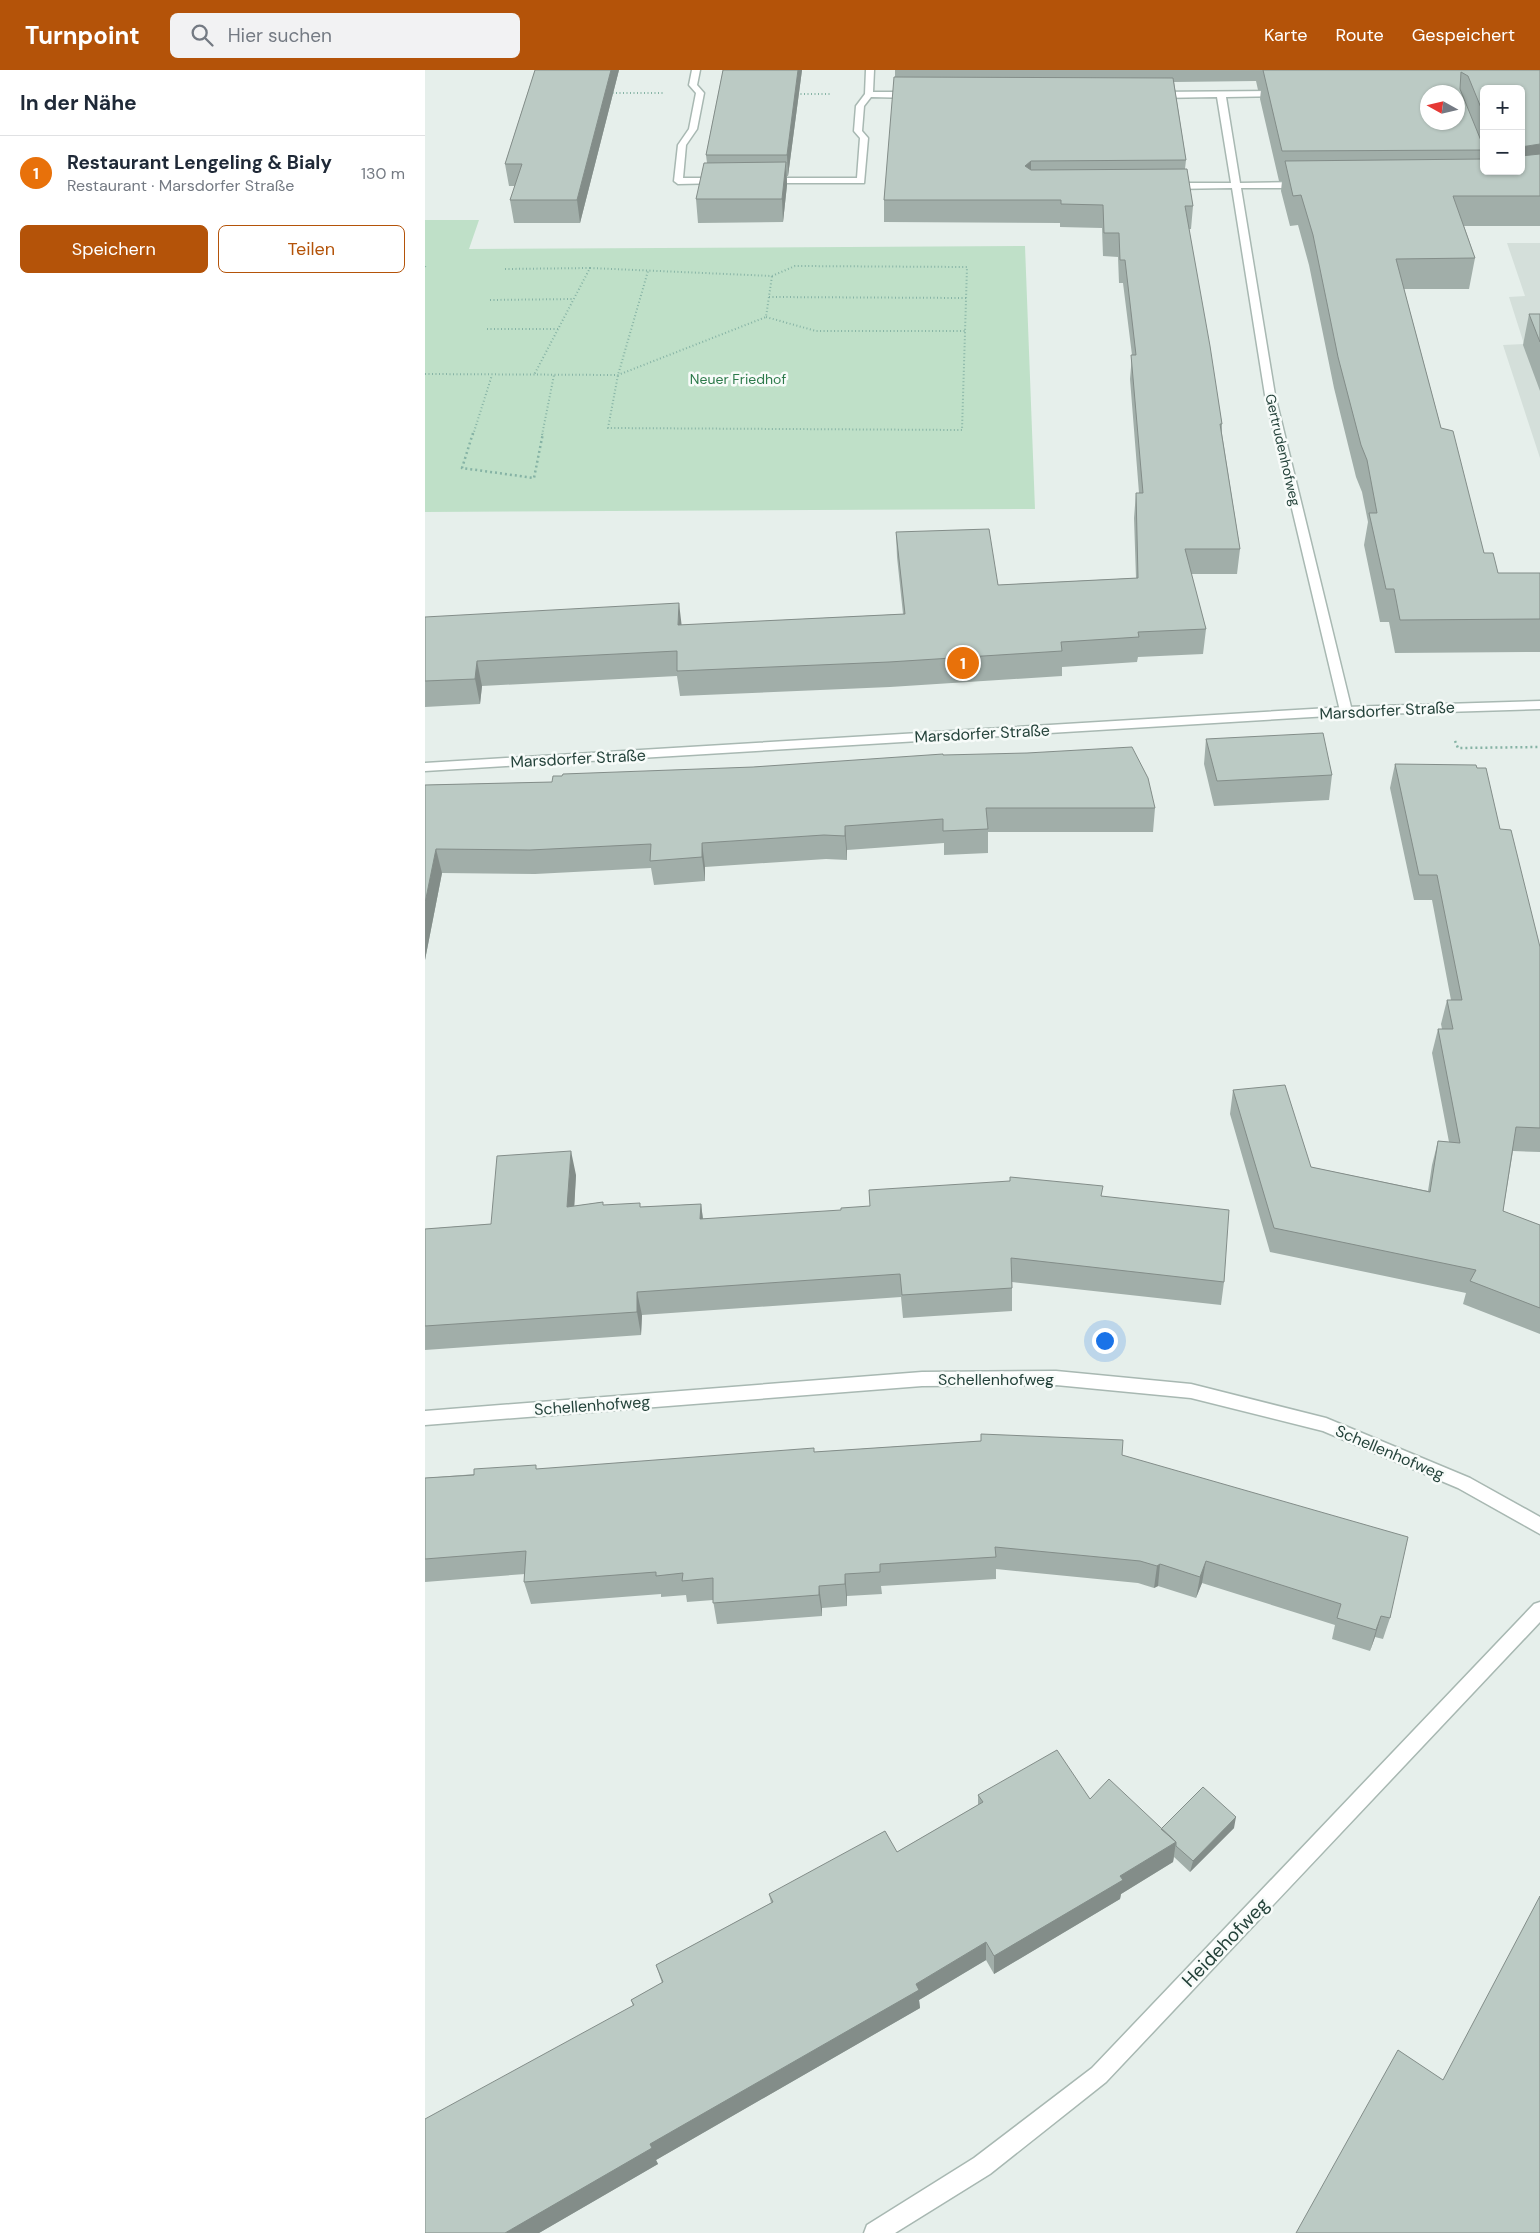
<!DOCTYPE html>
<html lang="de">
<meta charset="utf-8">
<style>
:root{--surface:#fff;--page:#f2f2f3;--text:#1f2937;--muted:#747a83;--line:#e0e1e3;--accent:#b45309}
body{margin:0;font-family:"DM Sans",sans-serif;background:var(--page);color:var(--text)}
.controls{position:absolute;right:15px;top:15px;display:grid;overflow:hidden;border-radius:8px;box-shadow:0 1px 4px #0004}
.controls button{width:45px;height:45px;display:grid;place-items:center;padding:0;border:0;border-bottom:1px solid var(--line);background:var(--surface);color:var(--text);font:25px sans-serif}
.compass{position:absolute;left:995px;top:15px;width:45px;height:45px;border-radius:50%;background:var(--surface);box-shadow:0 1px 4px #0004;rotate:278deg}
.you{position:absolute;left:679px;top:1270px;width:18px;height:18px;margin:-12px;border:4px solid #fff;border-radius:50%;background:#1a73e8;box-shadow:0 0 0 8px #1a73e833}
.badge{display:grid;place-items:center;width:32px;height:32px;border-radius:50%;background:var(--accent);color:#fff;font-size:16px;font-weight:700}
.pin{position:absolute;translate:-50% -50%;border:2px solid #fff;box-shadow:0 1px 5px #0006}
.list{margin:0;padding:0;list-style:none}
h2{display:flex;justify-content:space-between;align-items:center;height:65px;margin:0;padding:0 20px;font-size:21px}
h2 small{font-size:16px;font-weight:400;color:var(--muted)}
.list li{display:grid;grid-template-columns:32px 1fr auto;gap:15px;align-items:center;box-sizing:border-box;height:75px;padding:0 20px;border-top:1px solid var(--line)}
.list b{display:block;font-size:19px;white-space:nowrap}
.list p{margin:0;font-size:16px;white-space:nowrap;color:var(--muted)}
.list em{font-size:16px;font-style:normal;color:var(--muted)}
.actions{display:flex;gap:10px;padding:15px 20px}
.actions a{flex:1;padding:11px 0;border:1px solid var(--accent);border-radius:8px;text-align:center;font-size:18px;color:var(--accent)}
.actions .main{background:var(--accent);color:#fff}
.icon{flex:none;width:28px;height:28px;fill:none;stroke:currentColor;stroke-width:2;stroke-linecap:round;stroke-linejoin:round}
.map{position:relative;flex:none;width:1115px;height:2163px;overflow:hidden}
header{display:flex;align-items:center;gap:30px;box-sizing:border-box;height:70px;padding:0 25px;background:var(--accent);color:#fff}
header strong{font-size:24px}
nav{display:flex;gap:28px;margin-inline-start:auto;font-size:18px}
.search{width:350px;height:45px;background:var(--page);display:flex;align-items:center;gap:12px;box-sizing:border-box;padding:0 18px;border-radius:8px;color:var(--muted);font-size:19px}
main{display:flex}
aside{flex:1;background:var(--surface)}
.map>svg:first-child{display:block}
.built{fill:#d4dfda}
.green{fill:#bfe0c8}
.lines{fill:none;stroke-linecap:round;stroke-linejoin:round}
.minor-casing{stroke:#a8b8b2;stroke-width:3}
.tertiary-casing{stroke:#a8b8b2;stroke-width:3}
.path-far1{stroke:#86b3a5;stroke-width:2;stroke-dasharray:1 2.5;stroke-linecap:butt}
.path{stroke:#86b3a5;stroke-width:2.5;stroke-dasharray:2 3;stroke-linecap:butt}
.minor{fill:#fff;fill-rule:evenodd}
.tertiary{fill:#fff;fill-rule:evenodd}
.wall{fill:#a1aea9;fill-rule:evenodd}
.shaded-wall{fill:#838d89}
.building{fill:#bbcac4;stroke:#838d89;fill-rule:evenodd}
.labels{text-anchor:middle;stroke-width:5;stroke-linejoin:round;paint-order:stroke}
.far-park-label{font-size:14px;fill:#2d7a4b;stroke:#f7fbf9}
.far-street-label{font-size:14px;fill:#24423a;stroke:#f7fbf9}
.street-label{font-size:16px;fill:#24423a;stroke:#f7fbf9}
.near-street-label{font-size:19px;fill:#24423a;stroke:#f7fbf9}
</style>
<header>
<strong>Turnpoint</strong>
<div class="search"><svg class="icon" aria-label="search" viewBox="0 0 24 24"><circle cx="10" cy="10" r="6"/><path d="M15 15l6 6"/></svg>Hier suchen</div>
<nav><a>Karte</a><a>Route</a><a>Gespeichert</a></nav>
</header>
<main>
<aside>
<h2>In der Nähe<small></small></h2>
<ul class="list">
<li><span class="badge" style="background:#e8710a">1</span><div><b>Restaurant Lengeling &amp; Bialy</b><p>Restaurant · Marsdorfer Straße</p></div><em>130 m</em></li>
</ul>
<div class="actions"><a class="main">Speichern</a><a>Teilen</a></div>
</aside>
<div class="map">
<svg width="1115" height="2163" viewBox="0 0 1115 2163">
<rect width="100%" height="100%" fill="#e6efeb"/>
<path class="built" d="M 1082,173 L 1115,173 L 1115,388 L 1078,275 L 1099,274 L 1084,227 L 1100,226 Z"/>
<path class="green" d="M 0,150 L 54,150 L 44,179 L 600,176 L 610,439 L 0,442 Z"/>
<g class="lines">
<g class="minor-casing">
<path id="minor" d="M 267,0 L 275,0 L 272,15 L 279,23 L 272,59 L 261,75 L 258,108 L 296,108 L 299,109 L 299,113 L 253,114 L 249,111 L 253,75 L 264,59 L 271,23 L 264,15 Z
M 441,0 L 449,0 L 448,22 L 488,22 L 492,25 L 488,28 L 446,27 L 439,36 L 437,61 L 443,68 L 439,113 L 341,113 L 340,111 L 344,108 L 432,108 L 435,68 L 429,61 L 431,36 L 440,24 Z
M 855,21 L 859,24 L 858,26 L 801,27 L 815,113 L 877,112 L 882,115 L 877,118 L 816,118 L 850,325 L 927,641 L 921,645 L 915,641 L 840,325 L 807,118 L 745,119 L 740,116 L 745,113 L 806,113 L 792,27 L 731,28 L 727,25 L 731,22 Z
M 631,1301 L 766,1314 L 901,1348 L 1045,1408 L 1115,1447 L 1115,1464 L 1033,1418 L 898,1361 L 766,1328 L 631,1315 L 497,1316 L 0,1355 L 0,1341 L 497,1302 Z
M 1115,1532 L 1115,1552 L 681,2012 L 565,2104 L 470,2163 L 439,2163 L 442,2155 L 549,2088 L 667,1998 L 1109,1534 Z"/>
</g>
<g class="tertiary-casing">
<path id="tertiary" d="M 1115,631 L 1115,639 L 921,645 L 0,701 L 0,693 L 921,637 Z"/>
</g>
<path class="path-far1" d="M 184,23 L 238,23
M 372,24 L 406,24
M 0,197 L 1,194
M 165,198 L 347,206 L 370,196 L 542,197 L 537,360 L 183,358 L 193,305 L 223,201
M 80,199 L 165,198 L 109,305
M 344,227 L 541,228
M 65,230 L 149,229
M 341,247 L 391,261 L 540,261
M 62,259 L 133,259
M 0,304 L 193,305 L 341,247 L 347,206
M 48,365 L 67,305
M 117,365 L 129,305"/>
<path class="path" d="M 48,363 L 37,398 L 109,408 L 118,363
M 1030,671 L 1033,678 L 1115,677"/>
<use href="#minor" class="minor"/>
<use href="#tertiary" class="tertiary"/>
</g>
<path class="wall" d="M 110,0 L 194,0 L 155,153 L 89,153 L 85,130 L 90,116 L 84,116 L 80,94 Z
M 298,0 L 377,0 L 363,106 L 362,106 L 362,115 L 358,152 L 273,153 L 271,129 L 282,93 L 281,85 Z
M 470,0 L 1115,0 L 1115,156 L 1039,156 L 1050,188 L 1044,219 L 979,219 L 1016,358 L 1059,483 L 1073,503 L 1115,503 L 1115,582 L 970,583 L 964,552 L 955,552 L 939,475 L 943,452 L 937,422 L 931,407 L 909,318 L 884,195 L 873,155 L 865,156 L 856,121 L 857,111 L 854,111 L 835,29 L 836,20 L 833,20 L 831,11 L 749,12 L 761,90 L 760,99 L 768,136 L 766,159 L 764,159 L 797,354 L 797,364 L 815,479 L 812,504 L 766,504 L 781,559 L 778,584 L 713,587 L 712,592 L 637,597 L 637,606 L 465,617 L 255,626 L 252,606 L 57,616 L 55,634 L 0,637 L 0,547 L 257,555 L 478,544 L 472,487 L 471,462 L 573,515 L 711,508 L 709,448 L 711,423 L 714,423 L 705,309 L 707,285 L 698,213 L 694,213 L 693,187 L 678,186 L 677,158 L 635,157 L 635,153 L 459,152 L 459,130 L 470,7 ZM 1059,19 L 1096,101 L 1058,89 L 1058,86 L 1059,86 Z
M 1104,244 L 1115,244 L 1115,321 L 1098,275 Z
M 781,669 L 907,705 L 904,730 L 789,736 L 779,694 Z
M 518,685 L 730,738 L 728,762 L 563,762 L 563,783 L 519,785 L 519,773 L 422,780 L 422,790 L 401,789 L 280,797 L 280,811 L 229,815 L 226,798 L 110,804 L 17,803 L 0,890 L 0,715 L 127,712 L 328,697 Z
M 970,694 L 1052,698 L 1075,759 L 1115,877 L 1115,1082 L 1088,1081 L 1078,1141 L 1115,1155 L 1115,1264 L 1038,1234 L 1041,1223 L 845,1182 L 805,1044 L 808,1020 L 886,1097 L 1003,1121 L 1007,1095 L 1013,1071 L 1024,1072 L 1007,983 L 1013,959 L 1017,959 L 1016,954 L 1022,930 L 1026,930 L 1007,830 L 989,830 L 965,718 Z
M 151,1105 L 149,1136 L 178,1132 L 178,1135 L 215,1137 L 276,1134 L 278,1149 L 677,1126 L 799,1212 L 796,1235 L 587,1212 L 587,1241 L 478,1248 L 476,1227 L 217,1245 L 216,1265 L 0,1280 L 0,1159 L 66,1154 Z
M 556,1364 L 697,1385 L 965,1548 L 958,1569 L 950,1567 L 945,1581 L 907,1569 L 910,1555 L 777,1513 L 771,1528 L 733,1516 L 729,1518 L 713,1513 L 571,1499 L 571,1509 L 456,1516 L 457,1524 L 422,1526 L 422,1536 L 397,1538 L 397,1546 L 292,1554 L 288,1530 L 262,1532 L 261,1525 L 236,1527 L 236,1524 L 106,1534 L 99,1512 L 100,1504 L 0,1512 L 0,1408 L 112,1399 L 390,1382 L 556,1371 Z
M 553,1725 L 665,1729 L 736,1759 L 809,1758 L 765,1802 L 749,1787 L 748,1792 L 696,1824 L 695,1829 L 569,1904 L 561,1890 L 494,1930 L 495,1938 L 231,2090 L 233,2094 L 114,2163 L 208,1936 L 206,1930 L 237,1913 L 231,1895 L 346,1833 L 344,1824 L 472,1782 L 553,1735 Z"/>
<path class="shaded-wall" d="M 186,0 L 194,0 L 155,153 L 152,130 Z
M 373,0 L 377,0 L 363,106 L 362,85 Z
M 1115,74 L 1115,103 L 1096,101 L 1096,77 Z
M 606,91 L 606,113 L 600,96 Z
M 361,92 L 362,115 L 358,152 L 357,129 Z
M 254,533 L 257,558 L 253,555 Z
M 52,591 L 57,616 L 55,634 L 50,609 Z
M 420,756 L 422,780 L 422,790 L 420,766 Z
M 277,773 L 280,797 L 280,811 L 277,787 Z
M 11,779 L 17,803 L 0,890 L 0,833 Z
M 146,1081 L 151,1105 L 148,1160 L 142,1137 Z
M 276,1134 L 279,1158 L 275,1149 Z
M 212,1222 L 217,1245 L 216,1265 L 212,1242 Z
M 781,1491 L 777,1513 L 771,1528 L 775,1507 Z
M 735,1494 L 733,1516 L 729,1518 L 732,1496 Z
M 420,1504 L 422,1526 L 422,1536 L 420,1514 Z
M 394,1516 L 397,1538 L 397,1546 L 394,1525 Z
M 956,1546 L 950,1567 L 945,1581 L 951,1560 Z
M 811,1747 L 809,1758 L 765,1802 L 768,1791 Z
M 751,1772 L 748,1792 L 696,1824 L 695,1829 L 569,1904 L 569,1886 L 695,1806 Z
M 561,1872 L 561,1890 L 494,1930 L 495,1938 L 231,2090 L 233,2094 L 114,2163 L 80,2163 L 225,2074 Z"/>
<path class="building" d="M 110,0 L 186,0 L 152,130 L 85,130 L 97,94 L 80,94 Z
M 298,0 L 373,0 L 362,85 L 281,85 Z
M 838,0 L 1115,0 L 1115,74 L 1096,77 L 1096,19 L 1059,19 L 1059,45 L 1043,6 L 1036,2 L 1035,19 L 1059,78 L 1059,80 L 857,81 ZM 1002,22 L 1032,22 L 1032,52 L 1002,52 Z
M 469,7 L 748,8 L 761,90 L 606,91 L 600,96 L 606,100 L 762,99 L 768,136 L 760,136 L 785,276 L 797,354 L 795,354 L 815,479 L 760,479 L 781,559 L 713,562 L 714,567 L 636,572 L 637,581 L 464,592 L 252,601 L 252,581 L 52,591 L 50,609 L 0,611 L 0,547 L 254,533 L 253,555 L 480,544 L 471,462 L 564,459 L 573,515 L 713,508 L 711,423 L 718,423 L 706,285 L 711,285 L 700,190 L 695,190 L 694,163 L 679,163 L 678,135 L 636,134 L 636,130 L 459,130 Z
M 1115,84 L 1115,126 L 1028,126 L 1050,188 L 971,189 L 1016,358 L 1028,361 L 1059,483 L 1068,483 L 1073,503 L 1115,503 L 1115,549 L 975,550 L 969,519 L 961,519 L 944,443 L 952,443 L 942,390 L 936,375 L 913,287 L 888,165 L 876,125 L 868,126 L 860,91 L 1059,89 L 1059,101 L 1096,101 L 1096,86 Z
M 361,92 L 357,129 L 271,129 L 279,93 Z
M 1104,244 L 1115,244 L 1115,272 Z
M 898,663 L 907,705 L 792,711 L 781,669 Z
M 707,677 L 723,708 L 730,738 L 561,738 L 563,759 L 518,761 L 518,749 L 420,756 L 420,766 L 399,765 L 277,773 L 277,787 L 225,791 L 226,774 L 105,780 L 11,779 L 0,833 L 0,715 L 127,712 L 128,706 L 137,706 L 138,704 L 328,697 L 518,684 L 518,685 L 602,683 Z
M 970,694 L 1051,695 L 1052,698 L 1061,698 L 1075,759 L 1086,760 L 1115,877 L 1115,1058 L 1091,1057 L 1078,1141 L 1115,1155 L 1115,1238 L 1045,1211 L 1051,1200 L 849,1158 L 808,1020 L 860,1015 L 886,1097 L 1005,1122 L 1013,1071 L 1035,1073 L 1013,959 L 1028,959 L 1022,930 L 1037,930 L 1012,805 L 994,805 Z
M 146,1081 L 142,1137 L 178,1132 L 178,1135 L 215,1133 L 215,1137 L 276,1134 L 275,1149 L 416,1140 L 416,1138 L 445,1136 L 444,1120 L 585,1111 L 585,1107 L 678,1116 L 676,1126 L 804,1140 L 799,1212 L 586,1188 L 587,1218 L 477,1225 L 475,1204 L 212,1222 L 212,1242 L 0,1256 L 0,1159 L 66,1154 L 72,1086 Z
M 556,1364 L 698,1370 L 697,1385 L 983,1467 L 965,1548 L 956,1546 L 951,1560 L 912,1548 L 916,1534 L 781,1491 L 775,1507 L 735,1494 L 732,1496 L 715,1491 L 570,1477 L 571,1487 L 455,1494 L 455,1502 L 420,1504 L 420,1514 L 394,1516 L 394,1525 L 288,1533 L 288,1508 L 257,1511 L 258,1503 L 231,1506 L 231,1502 L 99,1512 L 101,1481 L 0,1489 L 0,1408 L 49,1405 L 49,1399 L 111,1395 L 111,1399 L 389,1378 L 389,1382 L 556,1371 Z
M 632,1680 L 665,1729 L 684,1709 L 751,1772 L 695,1806 L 698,1810 L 569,1886 L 561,1872 L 491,1914 L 494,1920 L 225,2074 L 227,2078 L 80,2163 L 0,2163 L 0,2049 L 209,1935 L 206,1930 L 238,1912 L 231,1895 L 348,1832 L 344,1824 L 460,1761 L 472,1782 L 558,1732 L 553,1725 Z
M 778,1717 L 811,1747 L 768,1791 L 751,1776 L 751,1772 L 736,1759 Z
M 1115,1826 L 1115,2163 L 871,2163 L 973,1980 L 1018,2010 Z"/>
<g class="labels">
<g class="far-park-label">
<text x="313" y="314">Neuer Friedhof</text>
</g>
<g class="far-street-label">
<text transform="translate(858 380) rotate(77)" y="5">Gertrudenhofweg</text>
</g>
<g class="street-label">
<text transform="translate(962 640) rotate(-3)" y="6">Marsdorfer Straße</text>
<text transform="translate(557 663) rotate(-3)" y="6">Marsdorfer Straße</text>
<text transform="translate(153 688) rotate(-3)" y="6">Marsdorfer Straße</text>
<text x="571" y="1315">Schellenhofweg</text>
<text transform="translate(167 1335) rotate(-4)" y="6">Schellenhofweg</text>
<text transform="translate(965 1382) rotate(23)" y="6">Schellenhofweg</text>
</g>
<g class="near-street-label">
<text transform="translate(800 1872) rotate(-46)" y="7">Heidehofweg</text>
</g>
</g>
</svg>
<div class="controls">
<button>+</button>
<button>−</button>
</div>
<svg class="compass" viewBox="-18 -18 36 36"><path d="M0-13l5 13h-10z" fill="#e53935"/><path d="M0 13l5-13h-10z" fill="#747a83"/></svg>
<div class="you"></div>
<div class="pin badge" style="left:538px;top:593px;background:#e8710a">1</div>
</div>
</main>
